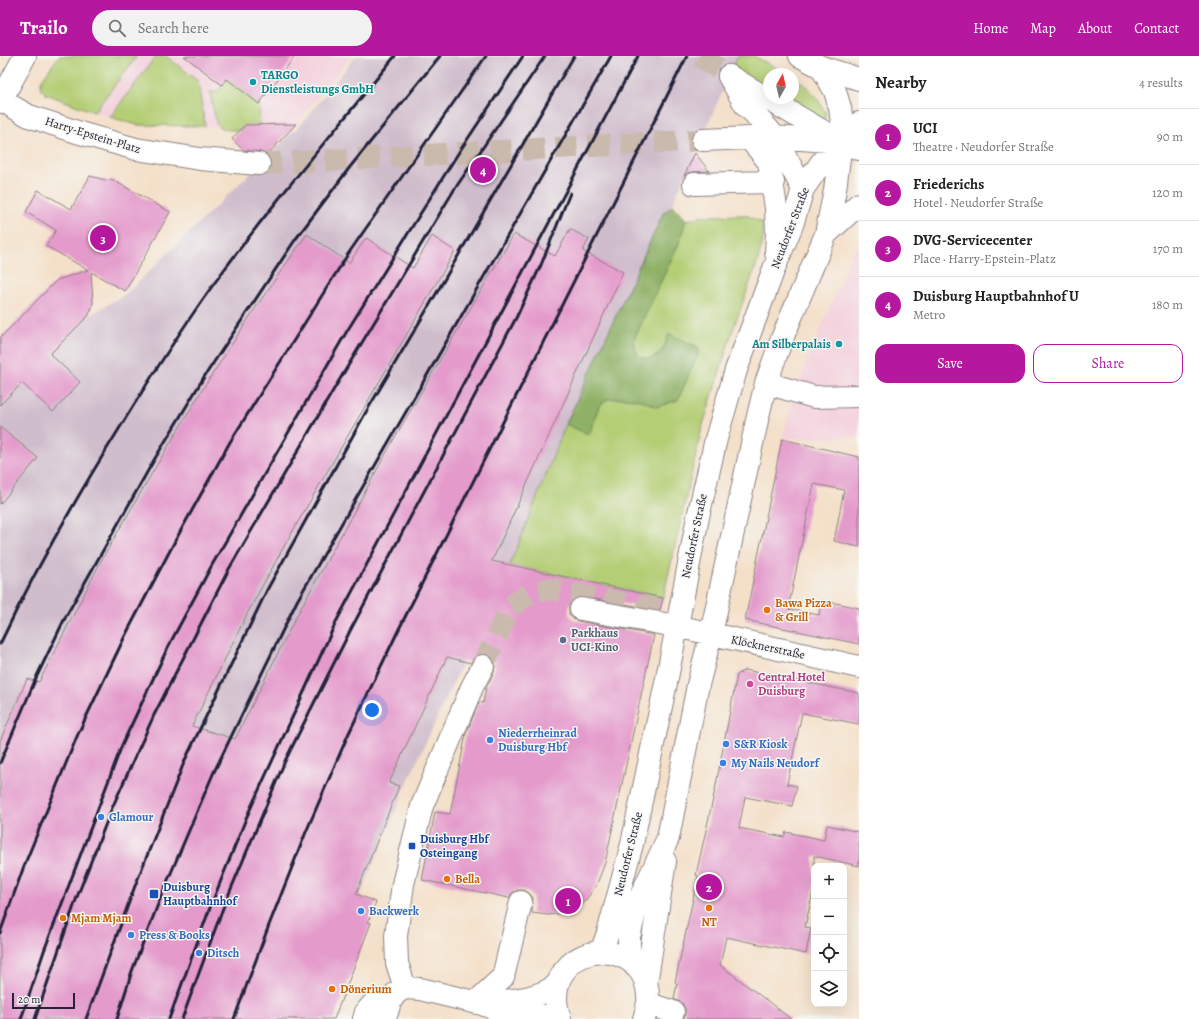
<!DOCTYPE html>
<meta charset="utf-8">
<style>
:root{--surface:#fff;--page:#f2f2f2;--text:#222;--muted:#767676;--line:#e0e0e0;--accent:#b5179e}
body{margin:0;font-family:Alegreya,serif;background:var(--page);color:var(--text)}
.controls{position:absolute;right:12px;bottom:12px;display:grid;overflow:hidden;border-radius:8px;box-shadow:0 4px 16px #0002}
.controls button{width:36px;height:36px;display:grid;place-items:center;padding:0;border:0;border-bottom:1px solid var(--line);background:var(--surface);color:var(--text);font:20px sans-serif}
.compass{position:absolute;left:763px;top:12px;width:36px;height:36px;border-radius:50%;background:var(--surface);box-shadow:0 4px 16px #0002;rotate:8deg}
.scale{position:absolute;left:12px;bottom:10px;width:63px;box-sizing:border-box;padding-left:4px;border:2px solid #22223b;border-top:0;font-size:11px;line-height:14px;white-space:nowrap;color:#22223b;-webkit-text-stroke:3px #f6f6f2;paint-order:stroke}
.you{position:absolute;left:372px;top:654px;width:14px;height:14px;margin:-10px;border:3px solid #fff;border-radius:50%;background:#1a73e8;box-shadow:0 0 0 6px #1a73e833}
.badge{display:grid;place-items:center;width:26px;height:26px;border-radius:50%;background:var(--accent);color:#fff;font-size:13px;font-weight:700}
.pin{position:absolute;translate:-50% -50%;border:2px solid #fff;box-shadow:0 1px 4px #0006}
.list{margin:0;padding:0;list-style:none}
h2{display:flex;justify-content:space-between;align-items:center;height:52px;margin:0;padding:0 16px;font-size:17px}
h2 small{font-size:13px;font-weight:400;color:var(--muted)}
.list li{display:grid;grid-template-columns:26px 1fr auto;gap:12px;align-items:center;box-sizing:border-box;height:56px;padding:0 16px;border-top:1px solid var(--line)}
.list b{display:block;font-size:15px;white-space:nowrap}
.list p{margin:0;font-size:13px;white-space:nowrap;color:var(--muted)}
.list em{font-size:13px;font-style:normal;color:var(--muted)}
.actions{display:flex;gap:8px;padding:12px 16px}
.actions a{flex:1;padding:9px 0;border:1px solid var(--accent);border-radius:12px;text-align:center;font-size:14px;color:var(--accent)}
.actions .main{background:var(--accent);color:#fff}
.icon{flex:none;width:22px;height:22px;fill:none;stroke:currentColor;stroke-width:2;stroke-linecap:round;stroke-linejoin:round}
.map{position:relative;flex:none;width:859px;height:963px;overflow:hidden}
header{display:flex;align-items:center;gap:24px;box-sizing:border-box;height:56px;padding:0 20px;background:var(--accent);color:#fff}
header strong{font-size:19px}
nav{display:flex;gap:22px;margin-inline-start:auto;font-size:14px}
.search{width:280px;height:36px;background:var(--page);display:flex;align-items:center;gap:10px;box-sizing:border-box;padding:0 14px;border-radius:22px;color:var(--muted);font-size:15px}
main{display:flex}
aside{flex:1;background:var(--surface)}
.map>svg:first-child{display:block}
.built{fill:#f4cfdc}
.industrial{fill:#d0bdcc}
.green{fill:#b4ce74;stroke:#6b7858}
.forest{fill:#8fb166;stroke:#586a50}
.building{fill:#e49bcc}
.lines{fill:none;stroke-linecap:round;stroke-linejoin:round}
.minor-tunnel{stroke:#cabaad;stroke-width:22;stroke-dasharray:22 11;stroke-linecap:butt}
.major-tunnel{stroke:#cabaad;stroke-width:22;stroke-dasharray:22 11;stroke-linecap:butt}
.minor-casing{stroke:#8b8182;stroke-width:24}
.major-casing{stroke:#8b8182;stroke-width:24}
.minor{stroke:#fff;stroke-width:22}
.major{stroke:#fff;stroke-width:22}
.rail{stroke:#22223b;stroke-width:3}
.culture-dot{fill:#0f9aa8;stroke:#f6f6f2;stroke-width:1.5}
.food-dot{fill:#e8710a;stroke:#f6f6f2;stroke-width:1.5}
.service-dot{fill:#5c6f8a;stroke:#f6f6f2;stroke-width:1.5}
.hotel-dot{fill:#d1479c;stroke:#f6f6f2;stroke-width:1.5}
.shop-dot{fill:#3f7fe0;stroke:#f6f6f2;stroke-width:1.5}
.transit-dot{fill:#1a4fb4;stroke:#f6f6f2;stroke-width:1.5}
.labels{text-anchor:middle;stroke-width:3;stroke-linejoin:round;paint-order:stroke}
.culture-label{font-size:12px;font-weight:bold;fill:#0d838f;stroke:#f6f6f2;text-anchor:start}
.street-label{font-size:12px;fill:#22223b;stroke:#f6f6f2}
.food-label{font-size:12px;font-weight:bold;fill:#c56008;stroke:#f6f6f2;text-anchor:start}
.service-label{font-size:12px;font-weight:bold;fill:#4e5e75;stroke:#f6f6f2;text-anchor:start}
.hotel-label{font-size:12px;font-weight:bold;fill:#b23c85;stroke:#f6f6f2;text-anchor:start}
.shop-label{font-size:12px;font-weight:bold;fill:#366cbe;stroke:#f6f6f2;text-anchor:start}
.transit-label{font-size:12px;font-weight:bold;fill:#164399;stroke:#f6f6f2;text-anchor:start}
</style>
<header>
<strong>Trailo</strong>
<div class="search"><svg class="icon" aria-label="search" viewBox="0 0 24 24"><circle cx="10" cy="10" r="6"/><path d="M15 15l6 6"/></svg>Search here</div>
<nav><a>Home</a><a>Map</a><a>About</a><a>Contact</a></nav>
</header>
<main>
<div class="map">
<svg width="859" height="963" viewBox="0 0 859 963">
<rect width="100%" height="100%" fill="#f6f6f2"/>
<filter id="ink" filterUnits="userSpaceOnUse"><feTurbulence type="fractalNoise" baseFrequency=".025" numOctaves="2"/><feDisplacementMap in="SourceGraphic" scale="8" xChannelSelector="R" yChannelSelector="G"/><feConvolveMatrix kernelMatrix="1 2 1 2 8 2 1 2 1" color-interpolation-filters="sRGB"/></filter>
<filter id="wash" filterUnits="userSpaceOnUse"><feTurbulence type="fractalNoise" baseFrequency=".012" numOctaves="4" result="noise"/><feDisplacementMap in="SourceGraphic" scale="16" xChannelSelector="R" yChannelSelector="G"/><feGaussianBlur stdDeviation="0.9" result="paint"/><feColorMatrix in="noise" values="0 0 0 0 0 0 0 0 0 0 0 0 0 0 0 0 0 1.4 0 .05"/><feComposite in="paint" operator="in"/></filter>
<g filter="url(#wash)">
<rect width="100%" height="100%" fill="#f4e0c9"/>
<path class="built" d="M 59,0 L 352,0 L 296,68 L 245,69 L 240,74 L 225,74 L 218,71 L 136,69 L 94,56 L 46,38 L 41,33 L 41,25 Z
M 859,188 L 859,381 L 782,383 L 797,330 L 852,197 Z"/>
<path class="industrial" d="M 356,0 L 738,0 L 673,147 L 674,150 L 664,156 L 566,368 L 510,509 L 463,605 L 404,734 L 331,910 L 0,963 L 0,448 L 38,402 L 0,371 L 0,349 L 88,260 L 127,237 L 304,65 Z"/>
<path class="green" d="M 59,0 L 137,0 L 94,56 L 46,38 L 41,33 L 41,25 Z
M 156,0 L 166,0 L 198,25 L 205,70 L 137,69 L 110,61 Z
M 738,0 L 754,0 L 787,18 L 769,18 L 769,33 L 733,10 Z
M 793,21 C 807,28 820,44 826,58 L 825,63 L 821,63 L 783,42 L 793,42 Z
M 227,23 L 259,48 L 260,69 L 245,69 L 240,74 C 231,74 221,75 216,67 L 210,36 L 212,35 L 216,37 Z
M 674,150 L 686,164 L 704,160 L 746,159 L 763,167 L 763,184 L 757,207 L 732,276 L 702,372 L 663,542 L 510,509 L 566,368 L 664,156 Z"/>
<path class="forest" d="M 674,150 L 686,164 L 679,187 L 635,281 C 630,295 644,310 657,299 C 664,295 666,285 669,278 L 696,290 L 699,292 L 699,296 L 678,344 L 657,351 L 641,344 L 624,342 L 608,343 L 599,350 L 589,379 L 566,368 L 664,156 Z"/>
<g id="blocks">
<path class="building" d="M 184,0 L 295,0 L 259,48 L 227,23 L 222,29 Z
M 296,68 L 267,99 L 260,96 L 243,94 L 232,83 L 245,69 Z
M 695,97 L 709,115 L 693,116 L 688,117 L 684,120 Z
M 90,120 L 109,125 L 111,123 L 170,156 L 125,235 L 91,216 L 93,247 L 91,254 L 88,260 L 50,298 L 80,326 L 53,356 L 22,327 L 0,349 L 0,282 L 57,224 L 88,214 L 46,190 L 56,174 L 26,156 L 38,134 L 71,153 Z
M 570,173 L 589,183 L 583,195 L 623,216 L 492,505 L 663,542 L 660,554 L 583,541 L 576,541 L 571,545 L 569,550 L 569,558 L 573,563 L 578,565 L 654,579 L 605,807 L 596,830 L 583,848 L 564,857 L 548,859 L 532,857 L 533,842 L 529,837 L 524,834 L 517,834 L 512,837 L 509,842 L 422,824 L 435,756 L 450,758 L 466,678 L 479,646 L 483,647 L 486,632 L 494,616 L 495,610 L 493,603 L 489,599 L 483,598 L 476,600 L 471,607 L 447,601 L 389,727 L 399,730 L 356,838 L 376,846 L 368,866 L 371,867 L 334,963 L 0,963 L 0,685 L 27,623 L 39,626 L 101,505 L 152,417 L 206,328 L 258,248 L 307,178 L 349,207 L 366,182 L 413,212 L 432,180 L 455,195 L 287,485 L 248,556 L 192,670 L 235,683 L 296,561 L 395,381 L 514,178 L 555,200 Z
M 0,371 L 38,402 L 0,448 Z
M 782,383 L 859,401 L 859,491 L 834,485 L 844,434 L 814,428 L 788,553 L 819,559 L 822,544 L 859,552 L 859,588 L 745,564 Z
M 745,614 L 859,637 L 859,668 L 802,657 L 787,728 L 797,730 L 792,750 L 745,741 L 739,772 L 784,781 L 786,776 L 824,784 L 827,769 L 859,776 L 859,810 L 814,800 L 814,831 L 805,871 L 811,872 L 806,898 L 726,881 L 720,909 L 791,963 L 683,963 L 685,960 L 685,953 L 682,947 L 674,943 L 677,928 L 675,926 L 698,820 L 696,819 L 715,734 L 737,619 Z"/>
</g>
</g>
<g filter="url(#ink)">
<use href="#blocks" fill-opacity="0" stroke="#8b8182" stroke-width="1"/>
<g class="lines">
<path class="minor-tunnel" d="M 259,108 L 703,84
M 483,610 L 510,551 L 531,536 L 549,533 L 660,555 L 676,570"/>
<path class="major-tunnel" d="M 700,0 L 729,20"/>
<g class="minor-casing">
<path id="minor" d="M 729,20 L 746,50 L 754,57 L 775,81 L 803,133
M 0,42 L 13,51 L 29,60 L 80,77 L 136,93 L 200,103 L 259,108
M 749,82 L 769,106 L 776,152 L 777,177 L 776,197
M 703,84 L 775,81 L 841,86
M 694,128 L 773,126
M 826,178 L 859,148
M 766,327 L 814,341 L 859,340
M 581,553 L 676,570 L 859,611
M 601,896 L 608,877 L 632,788 L 667,622 L 698,461 L 716,383 L 736,314 L 775,210 L 792,169 L 803,133 L 821,107 L 859,67
M 635,910 L 629,895 L 629,881 L 637,848 L 668,782 L 698,629 L 711,578 L 758,360 L 766,327 L 781,285 L 826,178 L 835,134 L 841,86 L 842,67 L 840,52 L 835,35 L 821,11
M 646,928 L 665,805
M 405,932 L 397,907 L 396,880 L 403,828 L 422,750 L 472,631 L 483,610
M 476,946 L 503,921 L 521,846
M 485,947 C 510,944 537,944 558,928
M 648,950 L 655,950 L 673,956
M 364,963 L 366,956 L 374,947 L 390,946
M 385,963 L 390,946 L 396,937 L 405,932 L 420,933 L 482,948 L 513,960 L 548,960 L 554,963
M 560,963 C 555,949 554,936 560,922 C 581,880 646,892 648,939 C 649,948 646,955 644,963"/>
</g>
<g class="major-casing">
<path id="major" d="M 800,0 L 821,11 L 859,23
M 729,20 L 841,86 L 859,93
M 0,46 L 25,0"/>
</g>
<use href="#minor" class="minor"/>
<use href="#major" class="major"/>
<path class="rail" d="M 0,588 C 35,514 76,442 119,373 C 149,324 180,275 213,229 C 270,150 334,76 395,0
M 0,707 L 36,622 L 66,560 L 154,404 L 204,321 L 295,184 L 350,111 L 440,0
M 0,877 L 24,810 L 78,678 L 125,580 L 175,485 L 230,386 L 348,198 L 486,0
M 21,963 L 44,895 L 122,689 L 168,591 L 212,509 L 347,275 L 457,99 L 523,0
M 35,963 L 77,841 L 112,752 L 154,659 L 229,513 L 334,333 L 454,134 L 545,0
M 86,963 L 135,830 L 185,704 L 268,532 L 366,356 L 429,250 L 574,0
M 117,963 L 132,915 L 162,838 L 213,718 L 297,545 L 611,0
M 169,963 L 211,849 L 247,760 L 336,566 L 638,0
M 182,963 L 223,852 L 285,705 L 350,575 L 516,262 L 541,209 L 570,137
M 234,963 L 269,869 L 306,776 L 348,679 L 398,575 L 687,0"/>
</g>
</g>
<g class="culture-dot">
<circle cx="253" cy="26" r="4"/>
<circle cx="839" cy="288" r="4"/>
</g>
<g class="food-dot">
<circle cx="767" cy="554" r="4"/>
<circle cx="447" cy="823" r="4"/>
<circle cx="709" cy="852" r="4"/>
<circle cx="63" cy="862" r="4"/>
<circle cx="332" cy="933" r="4"/>
</g>
<circle class="service-dot" cx="563" cy="584" r="4"/>
<circle class="hotel-dot" cx="750" cy="628" r="4"/>
<g class="shop-dot">
<circle cx="490" cy="684" r="4"/>
<circle cx="726" cy="688" r="4"/>
<circle cx="723" cy="707" r="4"/>
<circle cx="101" cy="761" r="4"/>
<circle cx="361" cy="855" r="4"/>
<circle cx="131" cy="879" r="4"/>
<circle cx="199" cy="897" r="4"/>
</g>
<g class="transit-dot">
<rect x="408" y="786" width="8" height="8" rx="2"/>
<rect x="149" y="833" width="10" height="10" rx="2"/>
</g>
<g class="labels">
<g class="culture-label">
<text x="261" y="23">TARGO<tspan x="261" dy="14">Dienstleistungs GmbH</tspan></text>
<text x="831" y="292" text-anchor="end">Am Silberpalais</text>
</g>
<g class="street-label">
<text transform="translate(93 79) rotate(17)" y="4">Harry-Epstein-Platz</text>
<text transform="translate(790 172) rotate(-69)" y="4">Neudorfer Straße</text>
<text transform="translate(694 480) rotate(-78)" y="4">Neudorfer Straße</text>
<text transform="translate(768 591) rotate(12)" y="4">Klöcknerstraße</text>
<text transform="translate(628 798) rotate(-76)" y="4">Neudorfer Straße</text>
</g>
<g class="food-label">
<text x="775" y="551">Bawa Pizza<tspan x="775" dy="14">&amp; Grill</tspan></text>
<text x="455" y="827">Bella</text>
<text x="71" y="866">Mjam Mjam</text>
<text x="709" y="870" text-anchor="middle">NT</text>
<text x="340" y="937">Dönerium</text>
</g>
<g class="service-label">
<text x="571" y="581">Parkhaus<tspan x="571" dy="14">UCI-Kino</tspan></text>
</g>
<g class="hotel-label">
<text x="758" y="625">Central Hotel<tspan x="758" dy="14">Duisburg</tspan></text>
</g>
<g class="shop-label">
<text x="498" y="681">Niederrheinrad<tspan x="498" dy="14">Duisburg Hbf</tspan></text>
<text x="734" y="692">S&amp;R Kiosk</text>
<text x="731" y="711">My Nails Neudorf</text>
<text x="109" y="765">Glamour</text>
<text x="369" y="859">Backwerk</text>
<text x="139" y="883">Press &amp; Books</text>
<text x="207" y="901">Ditsch</text>
</g>
<g class="transit-label">
<text x="420" y="787">Duisburg Hbf<tspan x="420" dy="14">Osteingang</tspan></text>
<text x="163" y="835">Duisburg<tspan x="163" dy="14">Hauptbahnhof</tspan></text>
</g>
</g>
</svg>
<div class="controls">
<button>+</button>
<button>−</button>
<button><svg class="icon" aria-label="locate" viewBox="0 0 24 24"><circle cx="12" cy="12" r="6"/><path d="M12 2v4M12 18v4M2 12h4M18 12h4"/></svg></button>
<button><svg class="icon" aria-label="layers" viewBox="0 0 24 24"><path d="M12 4l9 5-9 5-9-5zM3 14l9 5 9-5"/></svg></button>
</div>
<svg class="compass" viewBox="-18 -18 36 36"><path d="M0-13l5 13h-10z" fill="#e53935"/><path d="M0 13l5-13h-10z" fill="#767676"/></svg>
<div class="scale">20 m</div>
<div class="you"></div>
<div class="pin badge" style="left:568px;top:845px">1</div>
<div class="pin badge" style="left:709px;top:831px">2</div>
<div class="pin badge" style="left:103px;top:182px">3</div>
<div class="pin badge" style="left:483px;top:114px">4</div>
</div>
<aside>
<h2>Nearby<small>4 results</small></h2>
<ul class="list">
<li><span class="badge">1</span><div><b>UCI</b><p>Theatre · Neudorfer Straße</p></div><em>90 m</em></li>
<li><span class="badge">2</span><div><b>Friederichs</b><p>Hotel · Neudorfer Straße</p></div><em>120 m</em></li>
<li><span class="badge">3</span><div><b>DVG-Servicecenter</b><p>Place · Harry-Epstein-Platz</p></div><em>170 m</em></li>
<li><span class="badge">4</span><div><b>Duisburg Hauptbahnhof U</b><p>Metro</p></div><em>180 m</em></li>
</ul>
<div class="actions"><a class="main">Save</a><a>Share</a></div>
</aside>
</main>
